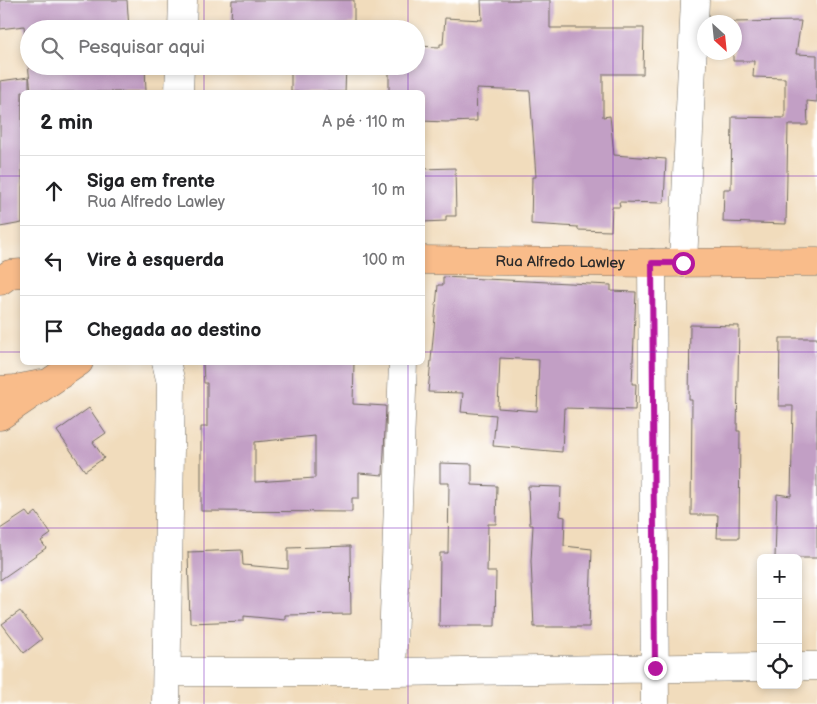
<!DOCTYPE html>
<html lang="pt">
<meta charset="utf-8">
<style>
:root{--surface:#fff;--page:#f6f6f6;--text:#202124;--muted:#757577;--line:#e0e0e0}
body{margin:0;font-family:"Balsamiq Sans",sans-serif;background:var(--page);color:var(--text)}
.controls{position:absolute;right:15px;bottom:15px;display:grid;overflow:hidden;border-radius:8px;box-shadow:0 2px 8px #0003}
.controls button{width:45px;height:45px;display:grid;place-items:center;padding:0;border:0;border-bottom:1px solid var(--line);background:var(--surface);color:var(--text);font:25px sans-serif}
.compass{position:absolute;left:697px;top:15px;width:45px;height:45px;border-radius:50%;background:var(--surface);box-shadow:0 2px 8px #0003;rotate:153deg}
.stop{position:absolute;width:15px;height:15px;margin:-11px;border:4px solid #b5179e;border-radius:50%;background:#fff}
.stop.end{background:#b5179e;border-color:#fff;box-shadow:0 1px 5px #0008}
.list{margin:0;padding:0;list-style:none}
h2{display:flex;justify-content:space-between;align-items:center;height:65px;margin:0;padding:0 20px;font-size:21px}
h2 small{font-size:16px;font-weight:400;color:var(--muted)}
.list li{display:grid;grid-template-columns:32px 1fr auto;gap:15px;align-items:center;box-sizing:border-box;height:70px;padding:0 20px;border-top:1px solid var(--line)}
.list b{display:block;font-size:19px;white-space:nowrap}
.list p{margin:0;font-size:16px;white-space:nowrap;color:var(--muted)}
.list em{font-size:16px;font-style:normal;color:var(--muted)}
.icon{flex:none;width:28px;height:28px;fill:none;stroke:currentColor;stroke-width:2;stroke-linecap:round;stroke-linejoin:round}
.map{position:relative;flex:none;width:817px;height:704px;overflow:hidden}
.search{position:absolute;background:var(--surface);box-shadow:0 2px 8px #0003;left:20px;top:20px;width:405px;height:55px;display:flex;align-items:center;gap:12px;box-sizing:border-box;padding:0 18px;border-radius:28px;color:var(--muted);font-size:19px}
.panel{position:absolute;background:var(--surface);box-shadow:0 2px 8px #0003;left:20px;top:90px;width:405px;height:275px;border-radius:8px}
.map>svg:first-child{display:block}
.building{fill:#c29fc5;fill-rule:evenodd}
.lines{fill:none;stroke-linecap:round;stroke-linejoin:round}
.minor-casing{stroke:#70695e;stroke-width:29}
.major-casing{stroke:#70695e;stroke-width:29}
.minor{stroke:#fff;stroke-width:28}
.major{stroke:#f9bc8a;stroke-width:28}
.route{stroke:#b5179e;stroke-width:6}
.grid{fill:none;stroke:#7b2cbf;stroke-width:1;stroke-opacity:0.55}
.labels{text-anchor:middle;stroke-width:4;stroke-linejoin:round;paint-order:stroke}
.street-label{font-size:15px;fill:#2b2b2b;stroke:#fff}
</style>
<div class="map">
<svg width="817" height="704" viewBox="0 0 817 704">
<rect width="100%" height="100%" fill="#fff"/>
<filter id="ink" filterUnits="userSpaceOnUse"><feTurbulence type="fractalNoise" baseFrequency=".02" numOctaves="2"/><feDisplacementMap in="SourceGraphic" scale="10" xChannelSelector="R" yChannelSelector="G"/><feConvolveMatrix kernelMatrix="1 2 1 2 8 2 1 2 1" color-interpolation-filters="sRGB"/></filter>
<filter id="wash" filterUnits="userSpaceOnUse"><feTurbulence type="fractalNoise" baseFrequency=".0096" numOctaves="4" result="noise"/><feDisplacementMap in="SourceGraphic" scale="20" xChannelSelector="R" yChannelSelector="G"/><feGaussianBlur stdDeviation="1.12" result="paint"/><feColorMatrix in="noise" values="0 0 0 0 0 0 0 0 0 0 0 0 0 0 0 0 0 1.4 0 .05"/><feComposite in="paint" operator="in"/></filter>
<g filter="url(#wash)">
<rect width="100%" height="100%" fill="#f1dcbc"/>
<g id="blocks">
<path class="building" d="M 0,0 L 127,0 L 129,29 L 29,29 L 29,66 L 145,66 L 146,92 L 31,92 L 24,26 L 0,29 Z
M 232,0 L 354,0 L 354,23 L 327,27 L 279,21 L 231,21 Z
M 481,0 L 550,0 L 550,28 L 644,28 L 643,74 L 603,74 L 603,117 L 610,116 L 614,155 L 666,159 L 664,203 L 619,202 L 620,207 L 612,207 L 611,231 L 578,230 L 578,227 L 531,224 L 532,177 L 536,177 L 530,91 L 476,89 L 477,121 L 446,122 L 422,121 L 424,92 L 389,92 L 389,66 L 416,66 L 416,46 L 440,47 L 440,44 L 443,44 L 445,18 L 482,20 Z
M 801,21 L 796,54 L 817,55 L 817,102 L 807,101 L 808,125 L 788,125 L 786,224 L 723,222 L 724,189 L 731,189 L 732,117 L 785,118 L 785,78 L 753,77 L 754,61 L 733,61 L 733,52 L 734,52 L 734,22 L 732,22 Z
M 291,66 L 346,66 L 345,92 L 291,92 Z
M 29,77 L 29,92 L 22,92 L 22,223 L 0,227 L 0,81 Z
M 455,168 L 456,216 L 446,216 L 446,221 L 422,222 L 422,169 Z
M 443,277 L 611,285 L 611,291 L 636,292 L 632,384 L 636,384 L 635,410 L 564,408 L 562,452 L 493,446 L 496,415 L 461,412 L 463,393 L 428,392 L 438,285 L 443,285 ZM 500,358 L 539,360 L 537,411 L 498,408 Z
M 690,325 L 739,326 L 737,431 L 740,431 L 739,538 L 717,538 L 718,515 L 691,515 L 692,400 L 689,400 Z
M 780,338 L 817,338 L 817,558 L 775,558 L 777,494 L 791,496 L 793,406 L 779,406 Z
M 203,362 L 354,362 L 353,404 L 386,406 L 383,475 L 359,473 L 359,498 L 352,498 L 352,512 L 201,511 L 201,427 L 207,427 L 207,383 L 204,383 ZM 315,436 L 315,478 L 255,482 L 255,442 Z
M 89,408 L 106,433 L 93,442 L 104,458 L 85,471 L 57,431 Z
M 440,463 L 472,464 L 472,485 L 497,486 L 496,524 L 488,524 L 487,572 L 496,572 L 495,626 L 439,626 L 440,553 L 448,553 L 449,483 L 440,483 Z
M 528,486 L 561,487 L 560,516 L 565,517 L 564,546 L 592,549 L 589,627 L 534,627 L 531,561 L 533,525 L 530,525 Z
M 26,512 L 30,517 L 36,512 L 51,534 L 41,541 L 46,548 L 0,580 L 0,529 Z
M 350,546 L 351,614 L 285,615 L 285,620 L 244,616 L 244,621 L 190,623 L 188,552 L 242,550 L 243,565 L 288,569 L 288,548 Z
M 20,611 L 42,639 L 24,653 L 2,624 Z"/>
</g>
</g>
<g filter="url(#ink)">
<use href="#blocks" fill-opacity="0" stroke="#70695e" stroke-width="1"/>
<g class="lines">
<g class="minor-casing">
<path id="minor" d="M 182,29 L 183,0
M 179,92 L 180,66
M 652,263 L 655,704
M 683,263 L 695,0
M 166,362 L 171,383 L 166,704
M 798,666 L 817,666
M 167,672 L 392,672 L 761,667
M 392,672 L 403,362"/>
</g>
<g class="major-casing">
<g id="major">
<path id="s1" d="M 422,260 L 652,263 L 817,262"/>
<path d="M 0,281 L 10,274 L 22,273"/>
<path d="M 0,390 L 15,389 L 41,384"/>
<path d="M 0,416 L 79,362"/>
</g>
</g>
<use href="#minor" class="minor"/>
<use href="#major" class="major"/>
</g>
</g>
<g class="lines" filter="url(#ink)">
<path class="route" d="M 655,668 L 652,263 L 683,263"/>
</g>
<path class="grid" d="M 204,0 L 204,29M 408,0 L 408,29M 613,0 L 613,704M 204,66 L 204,92M 408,66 L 408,92M 0,176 L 22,176M 422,176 L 817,176M 0,352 L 22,352M 422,352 L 817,352M 204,362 L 204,704M 408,362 L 408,704M 0,528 L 817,528"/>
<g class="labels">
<g class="street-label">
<text dy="5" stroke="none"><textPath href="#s1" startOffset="138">Rua Alfredo Lawley</textPath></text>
</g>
</g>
</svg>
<div class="controls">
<button>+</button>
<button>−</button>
<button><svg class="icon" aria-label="locate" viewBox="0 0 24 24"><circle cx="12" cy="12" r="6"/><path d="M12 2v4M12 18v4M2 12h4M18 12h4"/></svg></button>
</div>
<svg class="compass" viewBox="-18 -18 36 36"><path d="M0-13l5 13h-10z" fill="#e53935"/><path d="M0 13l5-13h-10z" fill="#757577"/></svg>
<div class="stop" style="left:683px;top:263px"></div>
<div class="stop end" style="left:655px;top:668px"></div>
<div class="search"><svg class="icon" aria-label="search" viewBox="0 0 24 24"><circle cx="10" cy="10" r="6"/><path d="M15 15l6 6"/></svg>Pesquisar aqui</div>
<section class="panel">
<h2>2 min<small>A pé · 110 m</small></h2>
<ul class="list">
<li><svg class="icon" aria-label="ahead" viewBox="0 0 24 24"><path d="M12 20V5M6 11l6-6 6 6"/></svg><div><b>Siga em frente</b><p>Rua Alfredo Lawley</p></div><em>10 m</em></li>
<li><svg class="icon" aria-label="left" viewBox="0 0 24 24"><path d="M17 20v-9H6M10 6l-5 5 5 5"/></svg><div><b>Vire à esquerda</b></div><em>100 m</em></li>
<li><svg class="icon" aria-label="arrive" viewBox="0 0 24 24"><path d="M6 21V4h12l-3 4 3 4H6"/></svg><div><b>Chegada ao destino</b></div></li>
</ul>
</section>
</div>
